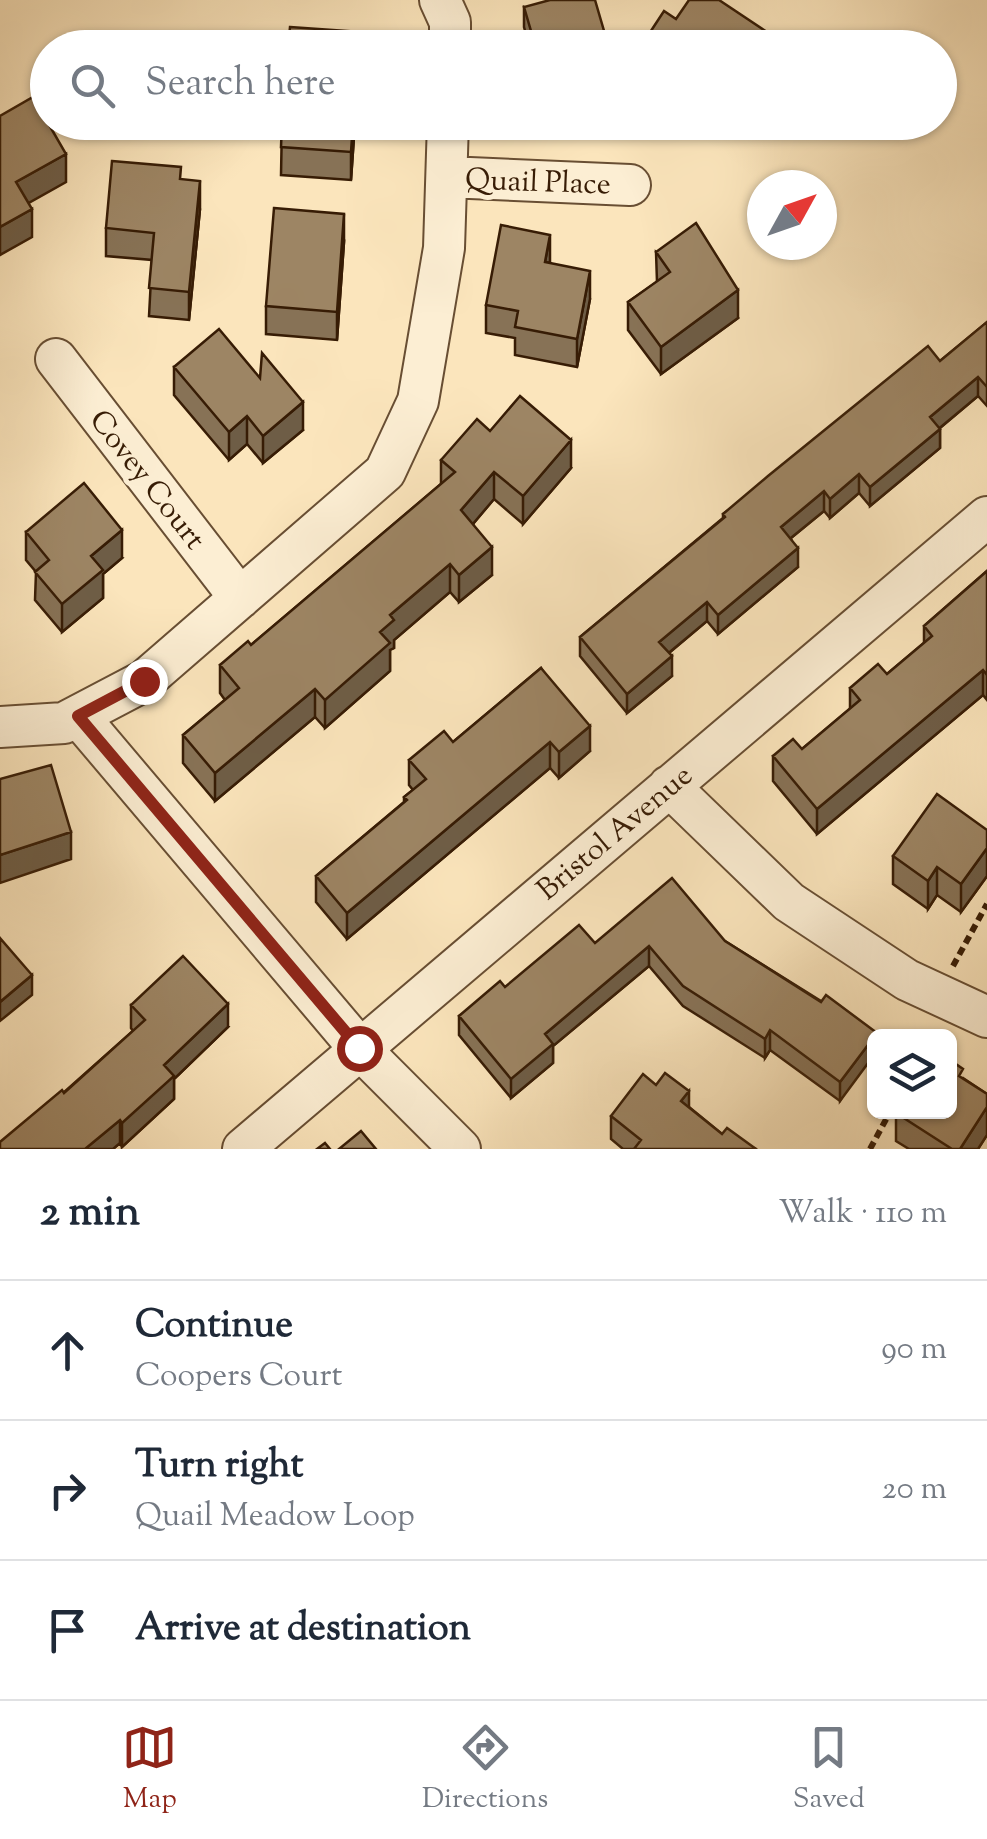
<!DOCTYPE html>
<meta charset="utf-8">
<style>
:root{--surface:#fff;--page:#f2f2f3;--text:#1f2937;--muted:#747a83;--line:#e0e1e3;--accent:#8f2418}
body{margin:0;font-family:"Sorts Mill Goudy",serif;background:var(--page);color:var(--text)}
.controls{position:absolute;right:30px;bottom:30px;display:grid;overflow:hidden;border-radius:15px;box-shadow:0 2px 8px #0004}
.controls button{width:90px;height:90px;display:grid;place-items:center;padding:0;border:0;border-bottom:2px solid var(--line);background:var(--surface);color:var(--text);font:50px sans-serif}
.compass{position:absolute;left:747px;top:170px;width:90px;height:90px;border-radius:50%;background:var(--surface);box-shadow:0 2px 8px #0004;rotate:50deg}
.stop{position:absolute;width:30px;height:30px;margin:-22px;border:8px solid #8f2418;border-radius:50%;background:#fff}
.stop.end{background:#8f2418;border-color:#fff;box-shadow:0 2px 10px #0008}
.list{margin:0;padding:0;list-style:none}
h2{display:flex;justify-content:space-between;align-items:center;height:130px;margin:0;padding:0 40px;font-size:42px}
h2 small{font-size:32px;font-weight:400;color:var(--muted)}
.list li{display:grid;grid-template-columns:65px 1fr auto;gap:30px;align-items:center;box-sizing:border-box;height:140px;padding:0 40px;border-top:2px solid var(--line)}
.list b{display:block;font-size:38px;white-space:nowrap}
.list p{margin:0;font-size:32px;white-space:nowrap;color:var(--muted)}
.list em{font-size:32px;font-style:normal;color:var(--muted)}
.icon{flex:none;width:55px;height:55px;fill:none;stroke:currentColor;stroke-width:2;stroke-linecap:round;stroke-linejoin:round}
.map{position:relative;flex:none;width:987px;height:1149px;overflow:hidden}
.search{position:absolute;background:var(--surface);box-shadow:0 2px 8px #0004;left:30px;right:30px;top:30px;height:110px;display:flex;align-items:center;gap:25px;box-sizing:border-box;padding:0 35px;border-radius:55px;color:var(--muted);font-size:38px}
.sheet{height:550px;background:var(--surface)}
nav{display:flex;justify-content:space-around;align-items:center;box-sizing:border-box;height:140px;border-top:2px solid var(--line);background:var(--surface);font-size:28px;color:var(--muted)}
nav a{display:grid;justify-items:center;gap:5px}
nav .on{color:var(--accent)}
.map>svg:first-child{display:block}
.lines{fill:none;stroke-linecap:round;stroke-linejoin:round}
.minor-casing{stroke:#684e33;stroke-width:44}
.path{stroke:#371c05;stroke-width:6;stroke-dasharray:8 5;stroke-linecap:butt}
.minor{stroke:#fceed3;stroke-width:40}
.wall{fill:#877256;stroke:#371c05;stroke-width:2.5}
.shaded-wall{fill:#6e5d46;stroke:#371c05;stroke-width:2.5}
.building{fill:#9d8564;stroke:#371c05;stroke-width:2.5}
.route{stroke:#8f2418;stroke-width:12}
.labels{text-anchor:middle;stroke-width:10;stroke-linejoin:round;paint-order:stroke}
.street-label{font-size:30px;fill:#371c05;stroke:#fceed3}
</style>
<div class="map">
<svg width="987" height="1149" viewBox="0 0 987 1149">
<rect width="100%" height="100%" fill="#fbe5bc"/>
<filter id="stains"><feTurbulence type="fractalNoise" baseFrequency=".002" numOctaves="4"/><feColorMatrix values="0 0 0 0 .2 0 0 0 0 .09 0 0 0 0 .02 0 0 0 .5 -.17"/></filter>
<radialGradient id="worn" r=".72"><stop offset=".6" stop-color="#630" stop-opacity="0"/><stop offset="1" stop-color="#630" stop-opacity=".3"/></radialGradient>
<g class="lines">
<g class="minor-casing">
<path id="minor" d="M 440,0 L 450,22 L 450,48
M 447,177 L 630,185
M 56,359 L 240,598
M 78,716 L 359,1048 L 460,1149
M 0,727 L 64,723 L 144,681 L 385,472 L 418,401 L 444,248 L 448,122
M 669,786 L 789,902 L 907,980 L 987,1017
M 243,1149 L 987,517"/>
</g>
<path class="path" d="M 953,966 L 987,904
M 870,1149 L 890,1112"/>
<use href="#minor" class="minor"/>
</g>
<path class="wall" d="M 524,7 L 609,48 L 530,48 L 524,27 Z
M 282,122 L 355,122 L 351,180 L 281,175 Z
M 181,180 L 200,209 L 189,320 L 149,316 L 152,260 L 106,256 L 106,228 Z
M 344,242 L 337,340 L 266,334 L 266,306 Z
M 656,252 L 738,318 L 661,374 L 628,330 L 628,302 L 657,282 Z
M 550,263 L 590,299 L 577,367 L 515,355 L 515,338 L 486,333 L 486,305 Z
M 987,322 L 987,406 L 978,396 L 940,428 L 940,448 L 870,506 L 859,493 L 830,518 L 824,511 L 791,538 L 798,567 L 718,634 L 707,621 L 669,653 L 672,676 L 627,713 L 580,656 L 580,637 L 723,518 L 723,514 L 940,361 Z
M 174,367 L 260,378 L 303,430 L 263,463 L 247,444 L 229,460 L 174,395 Z
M 490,431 L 571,468 L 523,524 L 494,499 L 473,524 L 492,575 L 459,602 L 450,592 L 394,640 L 394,648 L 390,650 L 390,671 L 325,728 L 315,717 L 215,801 L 183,763 L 183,735 L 225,700 L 220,693 L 220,665 L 251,645 L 441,484 L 441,460 Z
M 26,532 L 122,558 L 103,574 L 103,598 L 62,632 L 35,600 L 36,572 L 26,560 Z
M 987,571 L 987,700 L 983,695 L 817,834 L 773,781 L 773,756 L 802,749 L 850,709 L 850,688 L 887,674 L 924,643 L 924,626 Z
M 541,668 L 590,751 L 559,778 L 550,768 L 347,939 L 316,902 L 316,876 L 404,802 L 404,797 L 413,790 L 409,785 L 409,760 L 453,742 Z
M 987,830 L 987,876 L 961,912 L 937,895 L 928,909 L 893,884 L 893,856 Z
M 725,941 L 877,1036 L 840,1101 L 770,1050 L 765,1058 L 683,1006 L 649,966 L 553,1046 L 553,1063 L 511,1098 L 459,1035 L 459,1016 L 505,987 L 595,943 Z
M 131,1005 L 228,1027 L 174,1079 L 174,1099 L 122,1147 L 120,1143 L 113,1149 L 0,1149 L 133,1031 L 131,1028 Z
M 963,1078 L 987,1094 L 987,1135 L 978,1149 L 909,1149 L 896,1141 L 896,1113 Z
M 689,1107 L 722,1134 L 756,1149 L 623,1149 L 611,1139 L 611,1116 Z"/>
<path class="shaded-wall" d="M 353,122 L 355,122 L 351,180 L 351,152 Z
M 66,154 L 66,182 L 16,210 L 16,182 Z
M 200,181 L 200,209 L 189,320 L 189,292 Z
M 32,209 L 32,237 L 0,255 L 0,227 Z
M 344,214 L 344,242 L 337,340 L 337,312 Z
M 550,235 L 550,263 L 545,262 Z
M 590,271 L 590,299 L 577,367 L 577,339 Z
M 738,290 L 738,318 L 661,374 L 661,347 Z
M 978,377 L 978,396 L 930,436 L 930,417 Z
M 303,402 L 303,430 L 263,463 L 263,436 Z
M 247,416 L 247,444 L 229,460 L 229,432 Z
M 940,429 L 940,448 L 870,506 L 870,487 Z
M 571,440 L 571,468 L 523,524 L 523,496 Z
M 494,472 L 494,499 L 461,538 L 461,510 Z
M 859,474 L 859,493 L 830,518 L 830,499 Z
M 824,491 L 824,511 L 781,546 L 781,527 Z
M 122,530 L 122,558 L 103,574 L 103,598 L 62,632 L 62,604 L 91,556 Z
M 492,547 L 492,575 L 459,602 L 459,575 Z
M 798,548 L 798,567 L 718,634 L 718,615 Z
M 450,564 L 450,592 L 394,640 L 394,648 L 390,650 L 390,671 L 325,728 L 325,700 L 380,632 L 390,615 Z
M 707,602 L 707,621 L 659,661 L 659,642 Z
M 672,656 L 672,676 L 627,713 L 627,694 Z
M 983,670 L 983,695 L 817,834 L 817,809 Z
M 315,689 L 315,717 L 215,801 L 215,773 Z
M 590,726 L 590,751 L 559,778 L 559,752 Z
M 550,742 L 550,768 L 347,939 L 347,913 Z
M 71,832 L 71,859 L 0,883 L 0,855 Z
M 987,848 L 987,876 L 961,912 L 961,884 Z
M 937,867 L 937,895 L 928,909 L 928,881 Z
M 649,946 L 649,966 L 553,1046 L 553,1063 L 511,1098 L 511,1079 L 545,1034 Z
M 32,975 L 32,995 L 0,1021 L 0,1002 Z
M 228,1004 L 228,1027 L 174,1079 L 174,1099 L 122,1147 L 122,1123 L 164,1065 Z
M 770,1030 L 770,1050 L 765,1058 L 765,1039 Z
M 877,1033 L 877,1036 L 874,1036 L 874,1055 L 840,1101 L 840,1082 Z
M 689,1091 L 689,1115 L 681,1101 Z
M 987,1107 L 987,1135 L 978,1149 L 960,1149 Z
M 120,1120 L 120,1143 L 113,1149 L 85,1149 Z"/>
<path class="building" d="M 550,0 L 595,0 L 609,48 L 536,48 L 524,7 Z
M 689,0 L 719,0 L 776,38 L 770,48 L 656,48 L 645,40 L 664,11 L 676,19 Z
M 290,27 L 360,32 L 358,48 L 288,48 Z
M 33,97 L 66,154 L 16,182 L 32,209 L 0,227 L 0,116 Z
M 282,122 L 353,122 L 351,152 L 281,147 Z
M 112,161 L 181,167 L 180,179 L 200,181 L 189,292 L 149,288 L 154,233 L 106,228 Z
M 274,208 L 344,214 L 337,312 L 266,306 Z
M 696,223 L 738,290 L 661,347 L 628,302 L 670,272 L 656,252 Z
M 501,225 L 550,235 L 545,262 L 590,271 L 577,339 L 515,327 L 518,311 L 486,305 Z
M 987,322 L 987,387 L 978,377 L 930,417 L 940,429 L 870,487 L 859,474 L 830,499 L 824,491 L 781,527 L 798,548 L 718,615 L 707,602 L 659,642 L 672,656 L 627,694 L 580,637 L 725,517 L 723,514 L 768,476 L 928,346 L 940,361 Z
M 219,329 L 260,378 L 262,353 L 303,402 L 263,436 L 247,416 L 229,432 L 174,367 Z
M 520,396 L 571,440 L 523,496 L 494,472 L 461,510 L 492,547 L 459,575 L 450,564 L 390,615 L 394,620 L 380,632 L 390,643 L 325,700 L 315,689 L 215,773 L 183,735 L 239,688 L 220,665 L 248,641 L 251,645 L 455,472 L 441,460 L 477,419 L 490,431 Z
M 84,483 L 122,530 L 91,556 L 103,570 L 62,604 L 35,572 L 49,560 L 26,532 Z
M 987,571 L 987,675 L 983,670 L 817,809 L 773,756 L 793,739 L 802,749 L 860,700 L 850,688 L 878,664 L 887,674 L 932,636 L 924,626 Z
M 541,668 L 590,726 L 559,752 L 550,742 L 347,913 L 316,876 L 407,800 L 404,797 L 426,779 L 409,760 L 444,731 L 453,742 Z
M 51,765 L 71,832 L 0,855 L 0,779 Z
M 937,794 L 987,830 L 987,848 L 961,884 L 937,867 L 928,881 L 893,856 Z
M 672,878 L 725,941 L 821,1002 L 826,995 L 877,1033 L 840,1082 L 770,1030 L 765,1039 L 683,986 L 649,946 L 545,1034 L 553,1044 L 511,1079 L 459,1016 L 500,981 L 505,987 L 579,925 L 595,943 Z
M 0,938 L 32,975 L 0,1002 Z
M 183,956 L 228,1004 L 164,1065 L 174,1076 L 122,1123 L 120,1120 L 85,1149 L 0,1149 L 0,1142 L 62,1090 L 64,1093 L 145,1020 L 131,1005 Z
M 950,1060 L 963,1069 L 959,1076 L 987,1094 L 987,1107 L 960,1149 L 952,1149 L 896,1113 L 897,1112 L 950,1112 Z
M 665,1073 L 689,1091 L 681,1101 L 722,1134 L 727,1128 L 756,1149 L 634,1149 L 641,1140 L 611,1116 L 643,1074 L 656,1085 Z
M 361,1131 L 376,1149 L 339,1149 Z
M 325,1143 L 330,1149 L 317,1149 Z"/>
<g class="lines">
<path class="route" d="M 144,681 L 78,716 L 359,1048"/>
</g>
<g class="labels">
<g class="street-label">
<text transform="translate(538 181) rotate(2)" y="10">Quail Place</text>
<text transform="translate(148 479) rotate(52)" y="10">Covey Court</text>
<text transform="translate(614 832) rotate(-40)" y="10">Bristol Avenue</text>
</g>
</g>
<rect width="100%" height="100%" filter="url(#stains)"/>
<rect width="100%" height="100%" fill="url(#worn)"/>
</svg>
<div class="controls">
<button><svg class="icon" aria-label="layers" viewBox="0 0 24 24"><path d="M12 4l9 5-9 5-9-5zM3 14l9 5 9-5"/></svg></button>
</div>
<svg class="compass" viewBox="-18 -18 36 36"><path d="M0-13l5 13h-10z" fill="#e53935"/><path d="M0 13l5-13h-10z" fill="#747a83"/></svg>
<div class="stop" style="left:359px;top:1048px"></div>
<div class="stop end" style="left:144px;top:681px"></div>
<div class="search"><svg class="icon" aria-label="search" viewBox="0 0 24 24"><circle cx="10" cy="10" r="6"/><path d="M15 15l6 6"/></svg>Search here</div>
</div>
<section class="sheet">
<h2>2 min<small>Walk · 110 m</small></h2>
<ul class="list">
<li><svg class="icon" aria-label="ahead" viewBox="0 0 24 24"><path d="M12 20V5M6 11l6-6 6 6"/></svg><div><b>Continue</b><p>Coopers Court</p></div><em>90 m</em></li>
<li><svg class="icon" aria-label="right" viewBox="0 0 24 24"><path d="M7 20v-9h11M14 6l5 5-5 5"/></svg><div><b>Turn right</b><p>Quail Meadow Loop</p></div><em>20 m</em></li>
<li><svg class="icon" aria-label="arrive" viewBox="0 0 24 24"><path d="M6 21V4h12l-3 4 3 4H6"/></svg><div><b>Arrive at destination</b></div></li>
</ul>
</section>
<nav>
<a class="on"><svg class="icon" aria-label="map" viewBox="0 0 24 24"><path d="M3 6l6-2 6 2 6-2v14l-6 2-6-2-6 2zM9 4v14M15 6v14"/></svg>Map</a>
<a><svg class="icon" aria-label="directions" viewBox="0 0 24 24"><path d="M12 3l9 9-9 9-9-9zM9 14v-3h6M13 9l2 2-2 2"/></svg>Directions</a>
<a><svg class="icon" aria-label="saved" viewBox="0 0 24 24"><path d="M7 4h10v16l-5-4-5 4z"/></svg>Saved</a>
</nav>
